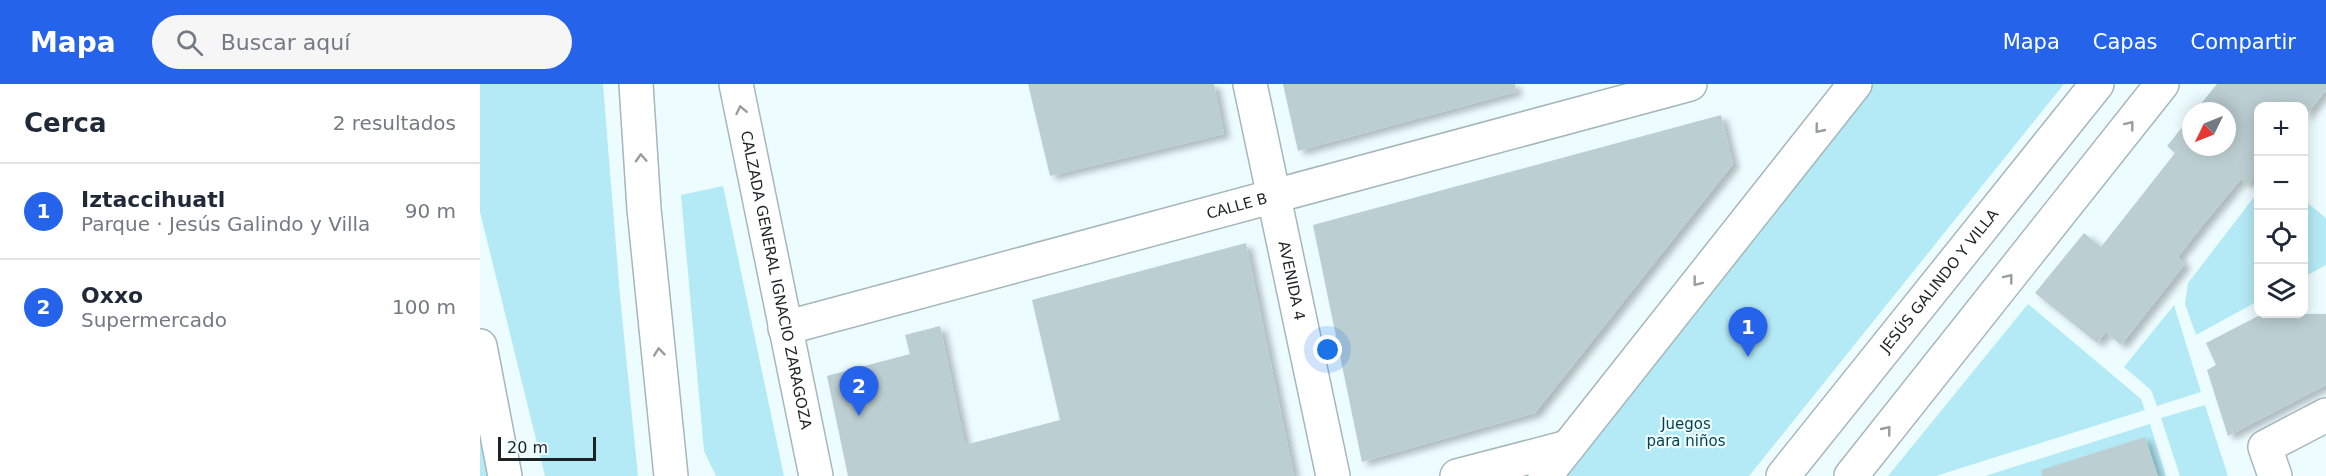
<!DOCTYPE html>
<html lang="es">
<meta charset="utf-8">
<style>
:root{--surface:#fff;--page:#f6f6f7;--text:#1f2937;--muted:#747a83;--line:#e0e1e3;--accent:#2563eb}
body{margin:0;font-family:"DejaVu Sans",sans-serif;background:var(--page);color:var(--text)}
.controls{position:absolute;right:18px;top:18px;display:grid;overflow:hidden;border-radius:12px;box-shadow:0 3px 15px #0003}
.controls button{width:54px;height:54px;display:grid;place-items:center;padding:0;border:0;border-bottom:2px solid var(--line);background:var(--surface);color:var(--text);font:30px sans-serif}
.compass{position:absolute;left:1702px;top:18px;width:54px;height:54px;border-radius:50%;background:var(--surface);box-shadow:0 3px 15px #0003;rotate:227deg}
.scale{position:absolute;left:18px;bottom:15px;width:98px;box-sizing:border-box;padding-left:6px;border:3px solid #1c2324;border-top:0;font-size:16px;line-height:21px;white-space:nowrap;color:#1c2324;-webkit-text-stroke:4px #edfcff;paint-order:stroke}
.you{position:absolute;left:848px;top:266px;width:21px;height:21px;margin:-15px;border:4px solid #fff;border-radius:50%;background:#1a73e8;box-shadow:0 0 0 9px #1a73e833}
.badge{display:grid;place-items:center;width:39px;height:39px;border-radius:50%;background:var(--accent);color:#fff;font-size:20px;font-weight:700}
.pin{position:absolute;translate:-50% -50px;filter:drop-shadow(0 2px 3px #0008)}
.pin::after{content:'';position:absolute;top:32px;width:21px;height:18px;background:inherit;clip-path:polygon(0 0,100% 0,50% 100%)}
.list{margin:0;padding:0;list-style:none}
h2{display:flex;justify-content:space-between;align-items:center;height:78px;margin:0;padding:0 24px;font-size:26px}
h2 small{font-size:20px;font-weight:400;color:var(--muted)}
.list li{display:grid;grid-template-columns:39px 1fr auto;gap:18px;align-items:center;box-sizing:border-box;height:96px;padding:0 24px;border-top:2px solid var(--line)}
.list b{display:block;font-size:22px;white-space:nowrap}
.list p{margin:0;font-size:20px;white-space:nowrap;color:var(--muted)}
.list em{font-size:20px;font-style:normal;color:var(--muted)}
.icon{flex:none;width:33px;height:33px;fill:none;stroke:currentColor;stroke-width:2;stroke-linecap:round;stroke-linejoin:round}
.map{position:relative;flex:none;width:1846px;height:392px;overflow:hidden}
header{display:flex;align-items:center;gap:36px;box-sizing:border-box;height:84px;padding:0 30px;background:var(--accent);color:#fff}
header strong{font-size:28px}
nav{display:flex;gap:33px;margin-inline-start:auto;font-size:21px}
.search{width:420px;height:54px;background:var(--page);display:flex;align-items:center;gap:15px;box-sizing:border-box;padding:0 21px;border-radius:33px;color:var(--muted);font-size:22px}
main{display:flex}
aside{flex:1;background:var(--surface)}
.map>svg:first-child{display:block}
.green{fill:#b4eaf6}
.building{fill:#bbced2;filter:url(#shadow)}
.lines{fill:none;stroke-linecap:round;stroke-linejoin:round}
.minor-casing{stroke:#a6b7bb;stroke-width:36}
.major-casing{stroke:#a6b7bb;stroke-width:36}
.minor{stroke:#fff;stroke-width:33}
.major{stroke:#fff;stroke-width:33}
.oneway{stroke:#999c9c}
.labels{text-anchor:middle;stroke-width:4.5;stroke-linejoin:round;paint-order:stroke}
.street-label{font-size:15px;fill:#1c2324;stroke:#edfcff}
.park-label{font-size:15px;fill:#003f4a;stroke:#edfcff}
</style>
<header>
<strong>Mapa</strong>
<div class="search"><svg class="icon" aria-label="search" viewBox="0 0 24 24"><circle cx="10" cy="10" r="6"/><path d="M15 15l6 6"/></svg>Buscar aquí</div>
<nav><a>Mapa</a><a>Capas</a><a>Compartir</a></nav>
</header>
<main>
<aside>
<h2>Cerca<small>2 resultados</small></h2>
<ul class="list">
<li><span class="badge">1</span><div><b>Iztaccihuatl</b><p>Parque · Jesús Galindo y Villa</p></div><em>90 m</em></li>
<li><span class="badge">2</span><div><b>Oxxo</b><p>Supermercado</p></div><em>100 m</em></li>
</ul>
</aside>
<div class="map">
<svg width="1846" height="392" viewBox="0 0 1846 392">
<defs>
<filter id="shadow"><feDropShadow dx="6" dy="4" stdDeviation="3" flood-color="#0004"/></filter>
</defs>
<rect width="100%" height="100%" fill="#edfcff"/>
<path class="green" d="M 0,0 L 123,0 L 140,212 L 158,392 L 65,392 L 0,128 Z
M 1384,0 L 1584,0 L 1269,392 L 1077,392 Z
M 243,102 L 304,392 L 236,392 L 224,367 L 201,111 Z
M 1778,108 L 1778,217 L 1716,251 L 1705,220 L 1708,199 Z
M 1824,116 L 1846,134 L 1846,181 L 1824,193 Z
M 1548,220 L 1661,315 L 1665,326 L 1456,392 L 1408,392 Z
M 1694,221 L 1721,308 L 1677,322 L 1671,306 L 1644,283 Z
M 1725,321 L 1748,392 L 1700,392 L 1681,334 Z
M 1670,340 L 1686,392 L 1505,392 Z
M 0,347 L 10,392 L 0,392 Z"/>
<path class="building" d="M 548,0 L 734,0 L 744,50 L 570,92 Z
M 803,0 L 1035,0 L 1036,8 L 818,67 Z
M 1737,0 L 1846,0 L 1846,6 L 1824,34 L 1824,22 L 1779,22 L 1779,88 L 1768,101 L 1761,95 L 1722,142 L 1698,173 L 1705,180 L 1641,261 L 1626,248 L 1617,259 L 1555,209 L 1604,149 L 1621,163 L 1695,69 L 1687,62 L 1711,32 L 1711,63 L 1747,63 L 1747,27 L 1715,27 Z
M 1241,31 L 1253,80 L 1055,329 L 882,378 L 833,141 Z
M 766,159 L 814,392 L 368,392 L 347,292 L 430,270 L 425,251 L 460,242 L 485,361 L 580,336 L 552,216 Z
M 1782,230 L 1846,230 L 1846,301 L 1748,352 L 1727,286 L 1736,281 L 1726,259 Z
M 1665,353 L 1678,392 L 1562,392 L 1561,386 Z"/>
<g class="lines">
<g class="minor-casing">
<g id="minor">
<path id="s1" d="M 770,0 L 853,392"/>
<path id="s2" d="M 305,244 L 1210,0"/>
<path d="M 977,392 L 1088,363"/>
<path id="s3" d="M 1303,392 L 1617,0"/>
<path d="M 1795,392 L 1785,363 L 1846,331"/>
</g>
</g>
<g class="major-casing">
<g id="major">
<path d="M 156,0 L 164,125 L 191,392"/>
<path id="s4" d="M 256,0 L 336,392"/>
<path d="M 0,262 L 25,392"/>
<path d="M 1065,392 L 1375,0"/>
<path d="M 1371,392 L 1682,0"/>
</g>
</g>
<use href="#minor" class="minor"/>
<use href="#major" class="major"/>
</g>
<defs><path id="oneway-chevron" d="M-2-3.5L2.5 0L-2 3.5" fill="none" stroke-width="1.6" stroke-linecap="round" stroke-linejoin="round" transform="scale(1.5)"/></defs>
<g class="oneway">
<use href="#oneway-chevron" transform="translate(261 26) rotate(-102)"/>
<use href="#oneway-chevron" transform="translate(1650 41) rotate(-52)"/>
<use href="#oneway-chevron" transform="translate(1339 45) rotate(129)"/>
<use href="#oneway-chevron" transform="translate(161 74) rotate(-93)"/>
<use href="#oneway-chevron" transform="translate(1529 194) rotate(-52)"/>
<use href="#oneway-chevron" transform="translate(1217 198) rotate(128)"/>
<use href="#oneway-chevron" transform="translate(179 268) rotate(-96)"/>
<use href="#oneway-chevron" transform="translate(1407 346) rotate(-51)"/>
</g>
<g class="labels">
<g class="street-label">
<text dy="5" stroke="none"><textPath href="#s2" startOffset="468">CALLE B</textPath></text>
<text dy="5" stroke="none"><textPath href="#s4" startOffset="200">CALZADA GENERAL IGNACIO ZARAGOZA</textPath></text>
<text dy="5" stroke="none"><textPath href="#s1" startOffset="201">AVENIDA 4</textPath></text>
<text dy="5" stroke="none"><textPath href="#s3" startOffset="250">JESÚS GALINDO Y VILLA</textPath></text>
</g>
<g class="park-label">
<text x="1206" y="345">Juegos<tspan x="1206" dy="17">para niños</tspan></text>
</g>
</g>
</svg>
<div class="controls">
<button>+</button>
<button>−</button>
<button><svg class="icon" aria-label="locate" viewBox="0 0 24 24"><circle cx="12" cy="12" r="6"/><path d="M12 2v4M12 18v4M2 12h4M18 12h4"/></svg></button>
<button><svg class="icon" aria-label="layers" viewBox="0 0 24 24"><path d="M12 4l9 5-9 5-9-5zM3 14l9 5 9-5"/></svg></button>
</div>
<svg class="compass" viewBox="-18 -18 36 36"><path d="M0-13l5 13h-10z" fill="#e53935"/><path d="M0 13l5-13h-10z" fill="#747a83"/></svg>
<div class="scale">20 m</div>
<div class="you"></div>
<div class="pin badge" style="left:1268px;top:273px">1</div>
<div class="pin badge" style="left:379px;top:332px">2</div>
</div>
</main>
